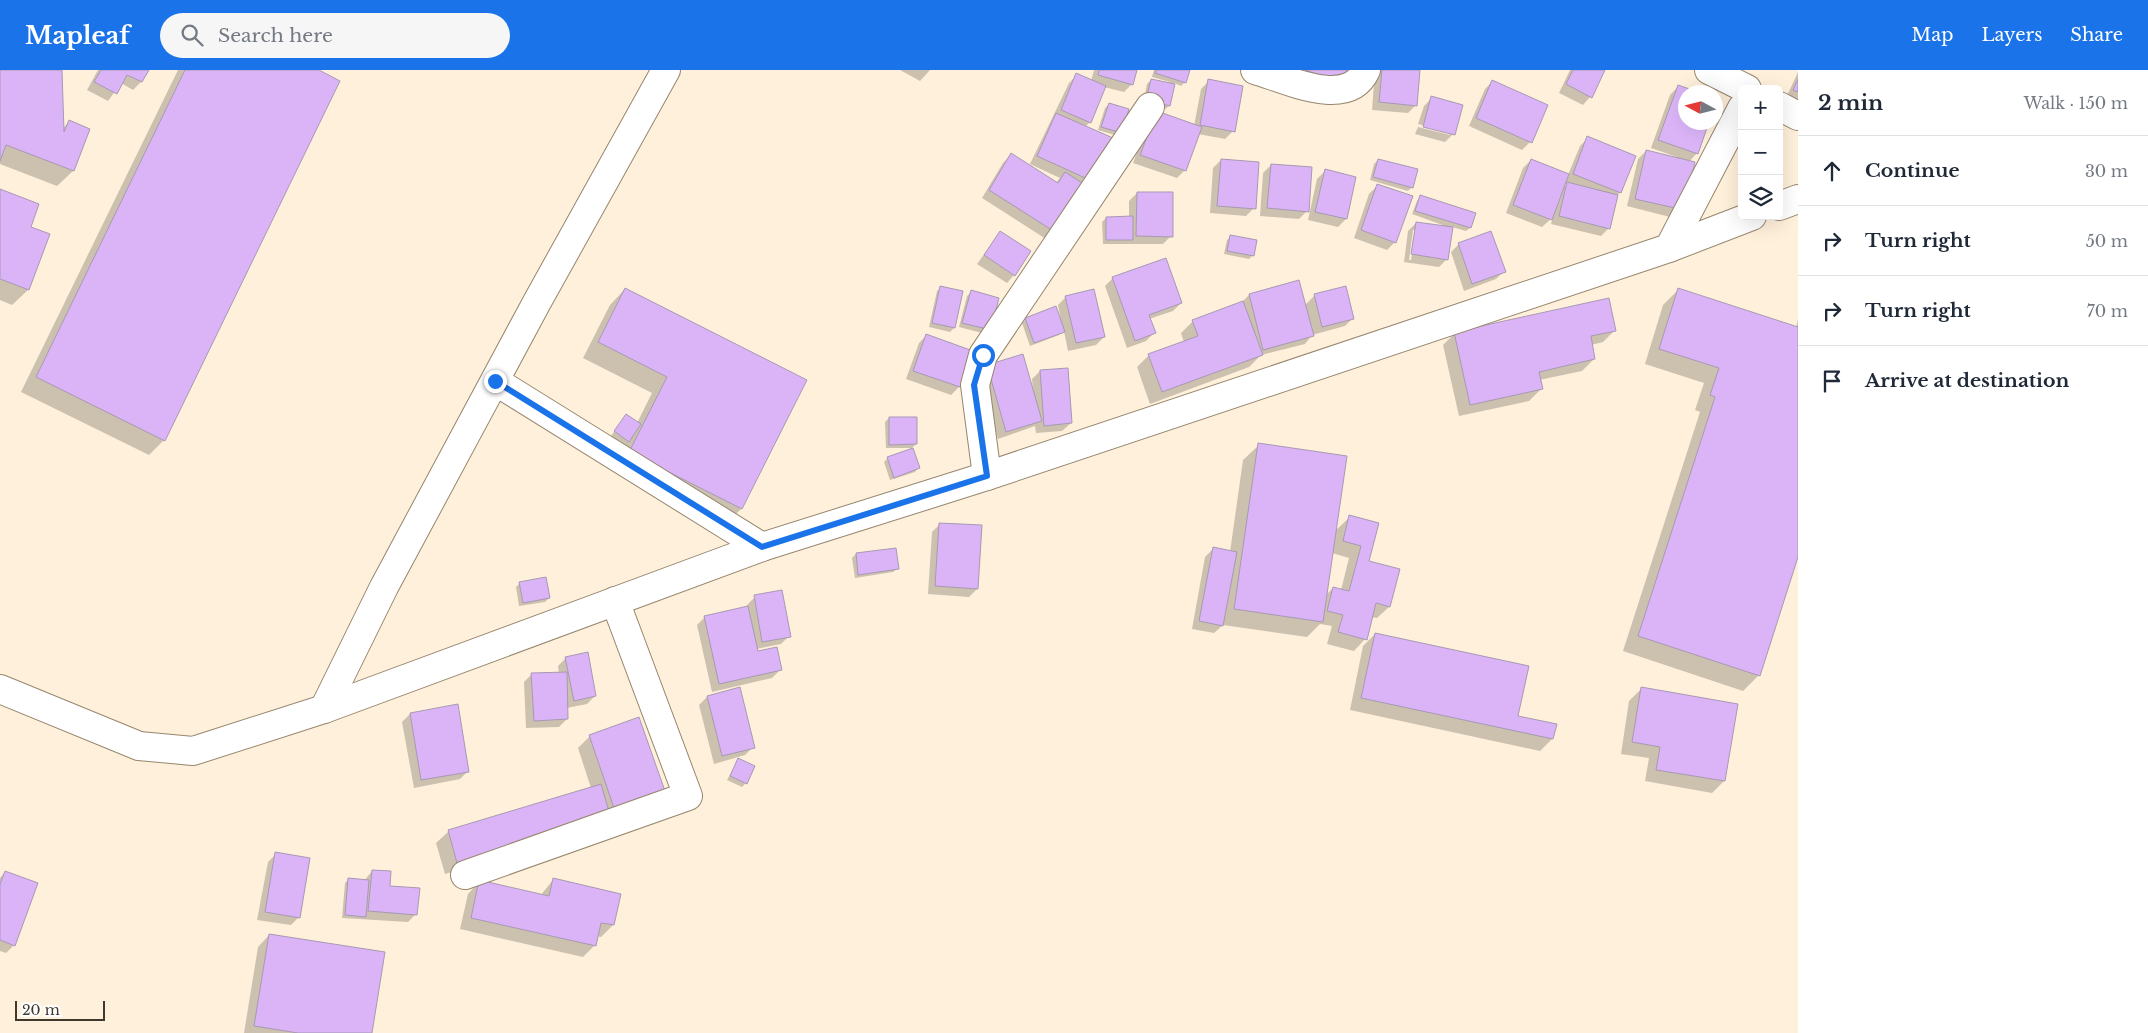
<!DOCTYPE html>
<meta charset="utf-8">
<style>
:root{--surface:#fff;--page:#f6f6f7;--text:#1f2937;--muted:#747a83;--line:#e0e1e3;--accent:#1a73e8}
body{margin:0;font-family:"Libre Baskerville",serif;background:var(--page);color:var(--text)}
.controls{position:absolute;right:15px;top:15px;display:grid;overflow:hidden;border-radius:8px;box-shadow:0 5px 20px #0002}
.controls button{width:45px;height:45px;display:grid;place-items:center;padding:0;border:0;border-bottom:1px solid var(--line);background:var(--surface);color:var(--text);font:25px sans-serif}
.compass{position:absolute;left:1678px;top:15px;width:45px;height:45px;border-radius:50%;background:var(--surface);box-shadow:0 5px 20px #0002;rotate:277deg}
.scale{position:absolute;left:15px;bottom:12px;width:90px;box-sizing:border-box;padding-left:5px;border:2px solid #3e382d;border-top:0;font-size:14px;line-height:18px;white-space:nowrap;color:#3e382d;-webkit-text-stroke:4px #fff;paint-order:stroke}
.stop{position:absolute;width:15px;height:15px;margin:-11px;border:4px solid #1a73e8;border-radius:50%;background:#fff}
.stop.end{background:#1a73e8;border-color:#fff;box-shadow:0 1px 5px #0008}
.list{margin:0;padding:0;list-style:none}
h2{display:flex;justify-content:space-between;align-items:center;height:65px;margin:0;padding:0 20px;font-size:21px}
h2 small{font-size:16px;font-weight:400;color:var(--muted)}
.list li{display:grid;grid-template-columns:32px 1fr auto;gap:15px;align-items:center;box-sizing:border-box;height:70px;padding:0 20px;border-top:1px solid var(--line)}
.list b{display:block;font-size:19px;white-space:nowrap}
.list em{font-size:16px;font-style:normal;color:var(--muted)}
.icon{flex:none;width:28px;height:28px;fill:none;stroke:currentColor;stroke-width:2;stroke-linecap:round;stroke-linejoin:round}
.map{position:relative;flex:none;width:1798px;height:963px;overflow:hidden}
header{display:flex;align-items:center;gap:30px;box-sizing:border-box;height:70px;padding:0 25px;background:var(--accent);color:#fff}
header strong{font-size:24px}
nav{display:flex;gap:28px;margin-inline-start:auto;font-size:18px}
.search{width:350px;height:45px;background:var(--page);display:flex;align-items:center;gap:12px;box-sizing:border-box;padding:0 18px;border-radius:28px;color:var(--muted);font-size:19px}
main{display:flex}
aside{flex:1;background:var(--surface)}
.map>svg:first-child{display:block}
.shadow{fill:#0003;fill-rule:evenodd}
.building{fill:#dab4f6;stroke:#a799b3}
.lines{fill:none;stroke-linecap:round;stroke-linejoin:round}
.minor-casing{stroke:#96866e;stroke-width:30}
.major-casing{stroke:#96866e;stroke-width:30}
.minor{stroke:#fff;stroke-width:28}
.major{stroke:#fff;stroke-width:28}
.route{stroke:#1a73e8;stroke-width:6}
</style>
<header>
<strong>Mapleaf</strong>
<div class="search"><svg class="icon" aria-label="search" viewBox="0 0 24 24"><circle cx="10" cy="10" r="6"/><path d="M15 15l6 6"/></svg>Search here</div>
<nav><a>Map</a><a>Layers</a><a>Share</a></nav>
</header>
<main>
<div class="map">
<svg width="1798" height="963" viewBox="0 0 1798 963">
<rect width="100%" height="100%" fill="#fff0db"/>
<path class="shadow" d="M 0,0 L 61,0 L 63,58 L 69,52 L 88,60 L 73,101 L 57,116 L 0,94 Z
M 98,0 L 147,0 L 141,12 L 133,20 L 121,13 L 108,31 L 87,20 Z
M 178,0 L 316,0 L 164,370 L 149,385 L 21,322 Z
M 900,0 L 930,0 L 920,11 Z
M 1094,0 L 1136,0 L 1132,14 L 1124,22 L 1104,17 L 1090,52 L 1085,57 L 1112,69 L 1046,169 L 982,128 L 1003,93 L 1011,85 L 1056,113 L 1060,108 L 1030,94 L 1069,13 L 1077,5 L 1091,11 Z
M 1154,0 L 1189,0 L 1185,12 L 1181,16 L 1174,13 L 1169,36 L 1165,39 L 1143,34 L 1147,14 L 1151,10 L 1169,14 L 1170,12 L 1152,7 Z
M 1276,0 L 1345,0 L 1341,12 Z
M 1375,0 L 1419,0 L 1416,35 L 1408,43 L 1372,40 Z
M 1570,0 L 1604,0 L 1590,27 L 1583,35 L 1559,23 Z
M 1798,2 L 1798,34 L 1786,28 Z
M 1209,11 L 1233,61 L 1225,69 L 1198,64 L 1185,100 L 1177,108 L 1133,93 L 1149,50 L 1194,56 L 1201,19 Z
M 1493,11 L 1530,72 L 1522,80 L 1469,56 L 1485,19 Z
M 1678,17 L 1694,22 L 1686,22 L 1686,52 L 1697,83 L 1689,92 L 1674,148 L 1627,136 L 1638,89 L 1646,81 L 1677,89 L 1677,87 L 1651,78 L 1670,25 Z
M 1432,28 L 1453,64 L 1445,72 L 1415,64 L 1418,57 L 1450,65 L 1450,62 L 1418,54 L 1424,36 Z
M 1109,34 L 1121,62 L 1118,66 L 1098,60 L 1105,38 Z
M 1588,68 L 1620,122 L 1617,126 L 1609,158 L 1601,166 L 1551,154 L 1553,147 L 1542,157 L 1506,143 L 1523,98 L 1531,90 L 1568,105 L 1580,76 ZM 1565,111 L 1568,113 L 1562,119 Z
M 1221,90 L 1254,138 L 1246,146 L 1210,143 L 1213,98 Z
M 1378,90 L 1412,117 L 1408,121 L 1370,110 L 1374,94 Z
M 1271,95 L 1307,141 L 1299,149 L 1260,146 L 1263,103 Z
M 1325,101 L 1355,108 L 1346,149 L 1338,157 L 1308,150 L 1317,109 Z
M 1377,116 L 1395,172 L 1387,180 L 1354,168 L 1369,124 Z
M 0,120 L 29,158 L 49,165 L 28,220 L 12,235 L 0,230 Z
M 1137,123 L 1171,166 L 1163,174 L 1103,174 L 1102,152 L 1106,148 L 1129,148 L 1129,131 Z
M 1420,127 L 1470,158 L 1466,161 L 1452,157 L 1447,189 L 1439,197 L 1404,192 L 1408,161 L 1416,153 L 1451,158 L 1412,144 L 1417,131 ZM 1413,160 L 1416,160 L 1411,190 L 1409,190 Z
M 1000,162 L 1014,205 L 1007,213 L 977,194 Z
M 1230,167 L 1253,185 L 1249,189 L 1224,184 L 1227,170 Z
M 1459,174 L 1504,201 L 1496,209 L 1464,221 L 1451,182 Z
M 1113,208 L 1181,233 L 1173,241 L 1149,249 L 1154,263 L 1146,271 L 1127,278 L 1105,216 Z
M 941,218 L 962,222 L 954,258 L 950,262 L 929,257 L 937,221 Z
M 1345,218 L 1353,248 L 1345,256 L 1312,265 L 1305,274 L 1261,285 L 1249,297 L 1150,334 L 1137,297 L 1149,285 L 1184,272 L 1181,263 L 1193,251 L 1241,233 L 1249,225 L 1305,235 L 1314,226 Z
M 625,219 L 741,439 L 726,454 L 615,398 L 626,376 L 611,366 L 626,346 L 637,353 L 652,323 L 583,288 L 610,235 Z
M 1678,220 L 1796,258 L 1798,249 L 1798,483 L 1759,605 L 1743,621 L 1623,581 L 1700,342 L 1695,340 L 1704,313 L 1645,294 L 1663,235 Z
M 971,222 L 990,260 L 986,264 L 959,257 L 967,226 Z
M 1066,227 L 1104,267 L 1096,275 L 1068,281 L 1064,261 L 1059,265 L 1030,276 L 1022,253 L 1026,249 L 1061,251 L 1058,235 Z
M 1615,260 L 1603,272 L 1591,275 L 1594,289 L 1582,301 L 1539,310 L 1541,319 L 1529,331 L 1459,346 L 1443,275 L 1455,263 Z
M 927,265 L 972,281 L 959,317 L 951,325 L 906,309 L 919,273 Z
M 1040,301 L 1071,353 L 1062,361 L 1036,363 L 1035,356 L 998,369 L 980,304 L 1033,320 L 1032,309 Z
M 889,348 L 916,374 L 912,378 L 886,378 L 885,352 Z
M 1259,375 L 1335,461 L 1350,447 L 1367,492 L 1389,537 L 1377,548 L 1371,547 L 1365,569 L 1354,581 L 1327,574 L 1332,556 L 1320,554 L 1307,567 L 1223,555 L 1214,563 L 1192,559 L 1205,487 L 1213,479 L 1230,482 L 1243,390 ZM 1332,483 L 1349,488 L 1341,520 L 1333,518 L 1326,525 Z
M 913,380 L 918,398 L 915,402 L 890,410 L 884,392 L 887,389 Z
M 940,454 L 977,519 L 969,527 L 928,524 L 932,462 Z
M 895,479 L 897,499 L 893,502 L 855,508 L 852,488 L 856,484 Z
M 520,513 L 549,528 L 545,532 L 519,536 L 516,517 Z
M 755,527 L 789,566 L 781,574 L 756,579 L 757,583 L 780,600 L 772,608 L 712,622 L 697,555 L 705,547 L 747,537 L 747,535 Z
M 1375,564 L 1517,647 L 1552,669 L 1540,681 L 1350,640 L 1363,576 Z
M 566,588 L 595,626 L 587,634 L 567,638 L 567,649 L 559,657 L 526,658 L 524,612 L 532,604 L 559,603 L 558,596 Z
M 1641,619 L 1724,711 L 1712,723 L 1645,711 L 1649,688 L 1621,684 L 1629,631 Z
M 707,627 L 753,677 L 745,685 L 714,694 L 699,635 Z
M 410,644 L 468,701 L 460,709 L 414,718 L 402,652 Z
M 590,666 L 664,724 L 597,757 L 445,804 L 436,773 L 448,762 L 591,718 L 578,678 Z
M 738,690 L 746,713 L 742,717 L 727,710 Z
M 276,784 L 299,847 L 291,855 L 257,850 L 268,792 Z
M 372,801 L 416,844 L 408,852 L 342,848 L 345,813 L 349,809 L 364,811 Z
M 5,802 L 14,875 L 6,883 L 0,881 L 0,808 Z
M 553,810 L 613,855 L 601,867 L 597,866 L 595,875 L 583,887 L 460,859 L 468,824 L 479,812 L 540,826 Z
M 269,865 L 370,963 L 244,963 L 258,877 Z"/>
<path class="building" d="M 0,0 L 62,0 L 64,62 L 69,50 L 90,59 L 74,101 L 6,75 L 0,91 Z
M 101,0 L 149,0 L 142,12 L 127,5 L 117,24 L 94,12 Z
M 185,0 L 319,0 L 340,11 L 165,371 L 36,307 Z
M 1099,0 L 1137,0 L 1133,15 L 1098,5 Z
M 1156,0 L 1190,0 L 1186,13 L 1155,3 Z
M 1305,0 L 1347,0 L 1342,13 Z
M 1382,0 L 1420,0 L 1417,36 L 1379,32 Z
M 1573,0 L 1605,0 L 1592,28 L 1566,14 Z
M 1076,3 L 1106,16 L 1091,53 L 1061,40 Z
M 1151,9 L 1175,14 L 1170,36 L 1146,30 Z
M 1208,9 L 1243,16 L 1235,62 L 1200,55 Z
M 1798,9 L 1798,22 L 1793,20 Z
M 1492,10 L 1548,35 L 1532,73 L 1476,48 Z
M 1678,15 L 1698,22 L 1686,22 L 1686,52 L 1709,52 L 1698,84 L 1658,70 Z
M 1431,26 L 1463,35 L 1455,65 L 1423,57 Z
M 1109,33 L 1129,39 L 1122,63 L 1101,57 Z
M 1157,41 L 1202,57 L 1186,101 L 1140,85 Z
M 1056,43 L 1113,68 L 1094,112 L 1037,86 Z
M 1587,66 L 1636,86 L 1621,123 L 1573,104 Z
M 1646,80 L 1695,92 L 1684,140 L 1635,129 Z
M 1011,83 L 1058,113 L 1065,102 L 1084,114 L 1055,162 L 989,120 Z
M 1221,89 L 1259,92 L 1256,139 L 1217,136 Z
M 1378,89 L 1418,99 L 1413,118 L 1373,107 Z
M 1531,89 L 1569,104 L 1552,150 L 1513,135 Z
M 1271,94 L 1312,97 L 1309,142 L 1267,138 Z
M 1325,99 L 1356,107 L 1347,149 L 1315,142 Z
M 1567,112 L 1618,125 L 1610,159 L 1559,146 Z
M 1377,114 L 1413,126 L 1396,173 L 1361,160 Z
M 0,119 L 39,134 L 31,157 L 50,164 L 29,220 L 0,209 Z
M 1137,122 L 1173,122 L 1173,167 L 1136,166 Z
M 1420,125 L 1476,143 L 1471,158 L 1415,141 Z
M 1133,146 L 1133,170 L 1106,170 L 1106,147 Z
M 1416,152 L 1453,157 L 1448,190 L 1411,184 Z
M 1000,161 L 1031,181 L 1015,206 L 984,185 Z
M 1491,161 L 1506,202 L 1472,214 L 1458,173 Z
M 1230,165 L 1257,170 L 1254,186 L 1227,181 Z
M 1166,188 L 1182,233 L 1149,245 L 1156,263 L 1135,271 L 1112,207 Z
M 1299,210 L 1314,266 L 1263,280 L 1249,224 Z
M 940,216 L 963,221 L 955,258 L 932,253 Z
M 1346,216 L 1354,249 L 1322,257 L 1314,224 Z
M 625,218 L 807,310 L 742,439 L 629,382 L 667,307 L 598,272 Z
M 1678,218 L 1798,257 L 1798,487 L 1760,606 L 1638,566 L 1715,327 L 1710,325 L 1719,298 L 1659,279 Z
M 1094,219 L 1105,267 L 1076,273 L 1065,226 Z
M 971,220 L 999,228 L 991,260 L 962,253 Z
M 1609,228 L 1616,261 L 1591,266 L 1595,289 L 1539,302 L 1543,319 L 1470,335 L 1454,262 Z
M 1243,231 L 1263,285 L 1162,322 L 1148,284 L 1198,266 L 1192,250 Z
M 1056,236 L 1065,262 L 1034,273 L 1025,248 Z
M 926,264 L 973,281 L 960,317 L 913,301 Z
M 1023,284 L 1042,351 L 1006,362 L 987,295 Z
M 1068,298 L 1072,353 L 1044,356 L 1040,300 Z
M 626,344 L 641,354 L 629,372 L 614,361 Z
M 889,347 L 917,347 L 917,374 L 889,375 Z
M 1258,373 L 1347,386 L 1323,552 L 1234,539 Z
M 913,378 L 920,398 L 894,408 L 887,387 Z
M 1349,445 L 1379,453 L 1369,491 L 1400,499 L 1390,537 L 1376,533 L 1367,570 L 1338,562 L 1343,545 L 1327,541 L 1333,517 L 1349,521 L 1361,476 L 1343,471 Z
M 939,453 L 982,455 L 978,519 L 935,516 Z
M 1213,477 L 1237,482 L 1223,556 L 1199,551 Z
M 896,478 L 899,499 L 858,505 L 856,483 Z
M 546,507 L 550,528 L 523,533 L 519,512 Z
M 782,520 L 791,567 L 762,572 L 754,525 Z
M 748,536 L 758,581 L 777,577 L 782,600 L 719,614 L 704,546 Z
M 1375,563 L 1529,596 L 1518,646 L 1557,654 L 1553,669 L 1361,628 Z
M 588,582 L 596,626 L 574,631 L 565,587 Z
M 567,602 L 568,649 L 534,651 L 531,603 Z
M 740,617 L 755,678 L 722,686 L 707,626 Z
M 1641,617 L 1738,634 L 1725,711 L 1656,700 L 1660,677 L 1632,672 Z
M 458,634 L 469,702 L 421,710 L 410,643 Z
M 639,647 L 666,724 L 615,741 L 589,665 Z
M 738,688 L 755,696 L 747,714 L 730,706 Z
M 601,714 L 610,745 L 457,793 L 448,760 Z
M 275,782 L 310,788 L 300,848 L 265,842 Z
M 372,800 L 391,801 L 390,816 L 420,818 L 417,845 L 368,841 Z
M 5,801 L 38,813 L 15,876 L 0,870 L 0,814 Z
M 348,808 L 369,810 L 366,847 L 345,845 Z
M 553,808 L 621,824 L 614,855 L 601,853 L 596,876 L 471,848 L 479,810 L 549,826 Z
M 269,864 L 385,882 L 372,963 L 298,963 L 254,956 Z"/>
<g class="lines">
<g class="minor-casing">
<path id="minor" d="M 1255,0 C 1286,9 1348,40 1366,0
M 1709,0 L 1747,19
M 1779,36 L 1798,46
M 1669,178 L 1742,38
M 495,311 L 762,477
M 987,406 L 975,315 L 983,285 L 1150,37
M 324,639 L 384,517 L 537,232 L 666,0
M 465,805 L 688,726 L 615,531"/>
</g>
<g class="major-casing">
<path id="major" d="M 1779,136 L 1798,129
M 0,619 L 139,676 L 193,681 L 324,639 L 762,477 L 987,406 L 1669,178 L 1752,146"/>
</g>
<use href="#minor" class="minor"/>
<use href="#major" class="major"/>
</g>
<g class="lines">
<path class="route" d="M 495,311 L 762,477 L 987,406 L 974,315 L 983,285"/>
</g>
</svg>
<div class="controls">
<button>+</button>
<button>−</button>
<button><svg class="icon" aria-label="layers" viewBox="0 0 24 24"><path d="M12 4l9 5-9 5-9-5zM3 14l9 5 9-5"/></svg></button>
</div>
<svg class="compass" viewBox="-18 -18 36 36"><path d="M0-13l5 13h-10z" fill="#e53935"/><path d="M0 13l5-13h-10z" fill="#747a83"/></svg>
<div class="scale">20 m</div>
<div class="stop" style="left:983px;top:285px"></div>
<div class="stop end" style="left:495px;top:311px"></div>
</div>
<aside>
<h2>2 min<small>Walk · 150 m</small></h2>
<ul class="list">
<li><svg class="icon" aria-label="ahead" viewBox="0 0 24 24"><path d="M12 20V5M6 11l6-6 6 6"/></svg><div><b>Continue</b></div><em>30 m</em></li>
<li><svg class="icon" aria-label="right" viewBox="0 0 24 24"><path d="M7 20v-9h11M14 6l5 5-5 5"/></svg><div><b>Turn right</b></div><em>50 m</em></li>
<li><svg class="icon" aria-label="right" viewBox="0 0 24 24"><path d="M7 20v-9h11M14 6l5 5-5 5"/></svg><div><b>Turn right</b></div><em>70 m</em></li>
<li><svg class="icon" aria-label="arrive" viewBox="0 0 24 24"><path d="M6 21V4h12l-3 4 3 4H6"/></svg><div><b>Arrive at destination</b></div></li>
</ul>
</aside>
</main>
